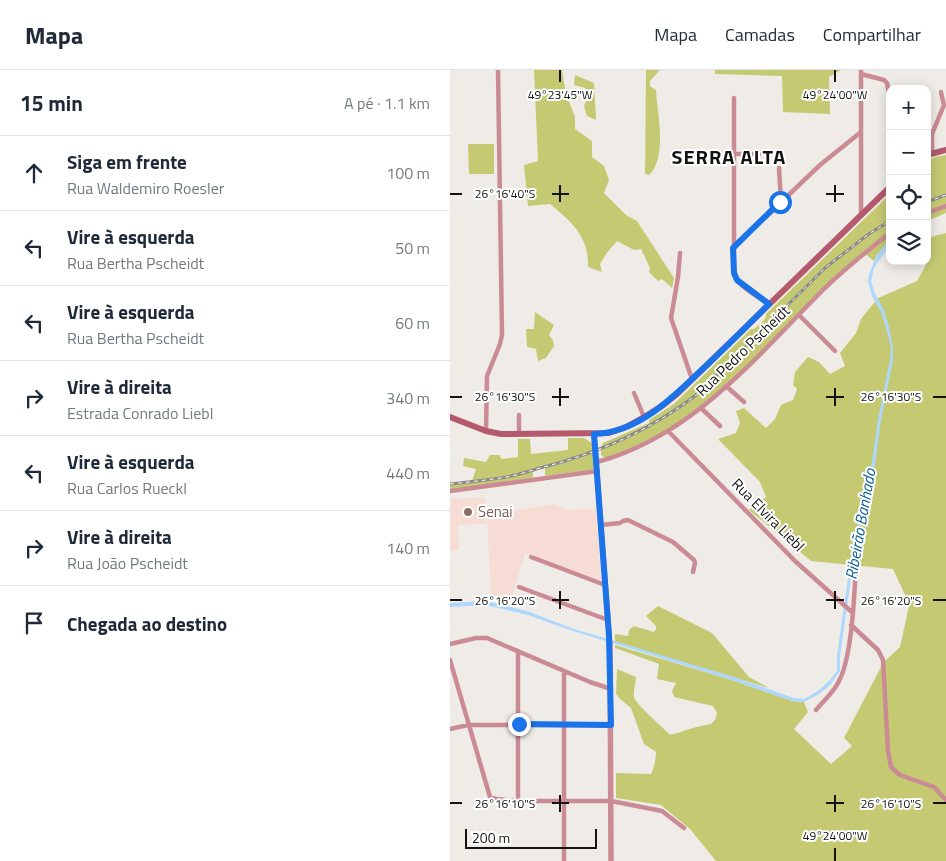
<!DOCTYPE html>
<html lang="pt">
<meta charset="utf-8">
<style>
:root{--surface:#fff;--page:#f6f6f7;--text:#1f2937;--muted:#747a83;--line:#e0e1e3}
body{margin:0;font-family:"Titillium Web",sans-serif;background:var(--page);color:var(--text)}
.controls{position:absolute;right:15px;top:15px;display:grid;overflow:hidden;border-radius:10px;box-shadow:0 2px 12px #0003}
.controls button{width:45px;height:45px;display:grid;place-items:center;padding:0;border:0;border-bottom:1px solid var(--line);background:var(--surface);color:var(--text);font:25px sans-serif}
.scale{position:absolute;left:15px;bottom:12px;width:132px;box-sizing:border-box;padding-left:5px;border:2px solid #141312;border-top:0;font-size:14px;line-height:18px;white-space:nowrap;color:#141312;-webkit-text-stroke:4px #fff;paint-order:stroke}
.stop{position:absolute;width:15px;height:15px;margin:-11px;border:4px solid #1a73e8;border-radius:50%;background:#fff}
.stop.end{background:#1a73e8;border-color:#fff;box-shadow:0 1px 5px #0008}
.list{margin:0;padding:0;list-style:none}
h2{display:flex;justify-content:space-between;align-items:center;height:65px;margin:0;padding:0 20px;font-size:21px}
h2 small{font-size:16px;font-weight:400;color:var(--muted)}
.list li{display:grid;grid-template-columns:32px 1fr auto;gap:15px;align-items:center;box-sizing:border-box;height:75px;padding:0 20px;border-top:1px solid var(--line)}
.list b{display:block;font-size:19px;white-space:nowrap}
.list p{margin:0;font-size:16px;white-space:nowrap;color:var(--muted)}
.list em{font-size:16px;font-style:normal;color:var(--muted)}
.icon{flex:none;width:28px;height:28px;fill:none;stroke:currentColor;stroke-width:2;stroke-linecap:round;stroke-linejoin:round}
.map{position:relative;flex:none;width:496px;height:791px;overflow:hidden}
header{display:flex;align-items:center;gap:30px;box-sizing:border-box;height:70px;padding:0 25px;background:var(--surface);border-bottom:1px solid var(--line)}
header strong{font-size:24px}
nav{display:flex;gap:28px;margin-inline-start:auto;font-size:18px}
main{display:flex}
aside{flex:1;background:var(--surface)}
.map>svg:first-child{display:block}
.education{fill:#f6dcd5}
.green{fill:#c5ca72}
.water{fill:#add7fc}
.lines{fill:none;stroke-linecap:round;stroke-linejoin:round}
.minor{stroke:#cb8b95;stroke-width:4.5}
.tertiary{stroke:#cb8b95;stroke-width:5.5}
.secondary{stroke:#b45a6c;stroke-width:6}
.rail-casing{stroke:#8c8a87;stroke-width:3}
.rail{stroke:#fff;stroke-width:1;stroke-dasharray:4;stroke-linecap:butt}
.route{stroke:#1a73e8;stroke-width:6}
.ticks{fill:none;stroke:#141312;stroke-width:2}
.education-dot{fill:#8d6e63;stroke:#fff;stroke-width:2}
.labels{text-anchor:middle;stroke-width:4;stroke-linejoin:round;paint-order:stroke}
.street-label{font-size:15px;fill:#141312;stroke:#fff}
.education-label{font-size:15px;fill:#785e54;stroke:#fff;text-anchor:start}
.water-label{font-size:16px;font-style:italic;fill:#065b93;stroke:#fff}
.district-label{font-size:20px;font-weight:bold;letter-spacing:1px;fill:#141312;stroke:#fff}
.ticks-label{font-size:12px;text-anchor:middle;fill:#141312;stroke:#fff;stroke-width:4;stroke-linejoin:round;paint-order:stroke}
</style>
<header>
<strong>Mapa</strong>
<nav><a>Mapa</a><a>Camadas</a><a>Compartilhar</a></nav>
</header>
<main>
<aside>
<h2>15 min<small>A pé · 1.1 km</small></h2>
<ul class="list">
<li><svg class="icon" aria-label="ahead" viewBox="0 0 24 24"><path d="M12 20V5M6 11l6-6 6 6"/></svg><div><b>Siga em frente</b><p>Rua Waldemiro Roesler</p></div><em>100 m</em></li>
<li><svg class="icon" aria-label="left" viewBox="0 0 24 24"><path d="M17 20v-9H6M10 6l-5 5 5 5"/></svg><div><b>Vire à esquerda</b><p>Rua Bertha Pscheidt</p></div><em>50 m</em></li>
<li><svg class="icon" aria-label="left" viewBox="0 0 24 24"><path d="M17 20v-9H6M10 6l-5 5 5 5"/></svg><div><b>Vire à esquerda</b><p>Rua Bertha Pscheidt</p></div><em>60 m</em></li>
<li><svg class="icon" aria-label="right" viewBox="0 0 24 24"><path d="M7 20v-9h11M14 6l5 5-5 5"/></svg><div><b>Vire à direita</b><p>Estrada Conrado Liebl</p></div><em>340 m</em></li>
<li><svg class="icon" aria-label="left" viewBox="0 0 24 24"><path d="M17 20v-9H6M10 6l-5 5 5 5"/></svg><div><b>Vire à esquerda</b><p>Rua Carlos Rueckl</p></div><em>440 m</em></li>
<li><svg class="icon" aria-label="right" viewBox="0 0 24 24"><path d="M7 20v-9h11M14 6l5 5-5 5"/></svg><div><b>Vire à direita</b><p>Rua João Pscheidt</p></div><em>140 m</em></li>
<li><svg class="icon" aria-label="arrive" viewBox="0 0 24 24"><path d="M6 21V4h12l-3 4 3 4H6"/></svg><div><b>Chegada ao destino</b></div></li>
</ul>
</aside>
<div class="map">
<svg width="496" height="791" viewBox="0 0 496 791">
<rect width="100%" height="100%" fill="#efece8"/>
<path class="education" d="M 35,427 L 36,454 L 8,455 L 9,480 L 0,481 L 0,429 Z
M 103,434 L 121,440 L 146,438 L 151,512 L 75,483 L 60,533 L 41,528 L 37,445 Z"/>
<path class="green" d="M 84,0 L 112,0 L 116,24 L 125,47 L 125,59 L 142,71 L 142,87 L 154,96 L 159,110 L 154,123 L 176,145 L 187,151 L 224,208 L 222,218 L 212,209 L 208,211 L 199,202 L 200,198 L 191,179 L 184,180 L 167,171 L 156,184 L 150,194 L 152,202 L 138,197 C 139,167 122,152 100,134 L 78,136 L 74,95 L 88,91 Z
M 196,0 L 210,0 L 200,11 L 200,16 L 206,20 C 207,43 218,87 199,105 L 195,104 Z
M 265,0 L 391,0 L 379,7 L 380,44 L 333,42 L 332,6 L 265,4 Z
M 125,5 L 144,13 L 146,50 L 137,46 L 134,36 L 139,24 L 135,18 L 124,15 Z
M 18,74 L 44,74 L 44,104 L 19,104 Z
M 496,85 L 496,143 L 477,151 L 477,91 L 485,87 Z
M 440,124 L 440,169 L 427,185 L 424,191 L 415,184 L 392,202 L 276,316 L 228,355 L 157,390 L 151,385 L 151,377 L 153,373 L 199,353 L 199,350 L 224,334 L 301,259 L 304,259 L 315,249 L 316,244 Z
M 496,163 L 496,791 L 266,791 L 240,759 L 211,735 L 166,728 L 166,703 L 201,704 C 204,698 206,688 206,682 L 194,674 L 181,638 L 170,629 L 166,624 L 167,599 L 186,607 C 186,613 183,621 184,627 C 186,635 213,657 220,665 C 234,661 247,656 261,654 L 265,650 L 267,643 L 263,636 L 224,627 L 222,621 L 226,613 L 207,609 L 209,594 L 165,578 L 165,575 L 282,610 L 342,631 L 354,632 L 358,642 L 344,659 L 381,694 L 402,676 L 394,668 L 433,593 L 450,577 L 461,527 L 456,527 L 443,499 L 361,491 L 299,440 L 316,427 L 310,412 L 268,369 L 286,363 L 290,353 L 286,341 L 294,338 L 316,358 L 325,349 L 331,335 L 343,330 L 347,319 L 343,315 L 345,302 L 358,287 L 369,292 L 380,304 L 395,296 L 390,283 L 406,263 L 411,249 L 428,228 L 467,211 L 481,186 L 477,178 L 477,168 Z
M 85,242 L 104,255 L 99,265 L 103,270 L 104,276 L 96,288 L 88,291 L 86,279 L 77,277 L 76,259 L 84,259 Z
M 118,368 L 134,368 L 142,373 L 145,398 L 140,400 L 95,406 L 95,397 L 83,400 L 83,408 L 0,419 L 0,414 L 22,411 L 26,399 L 13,396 L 14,388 L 36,392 L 40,385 L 49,385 L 52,389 L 68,387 L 68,369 L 80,369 L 81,384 L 118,380 Z
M 208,536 L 262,563 L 299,607 L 319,618 L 165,572 L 165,564 L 178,566 L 179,560 L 184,556 L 204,562 L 206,559 L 206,556 L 196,546 Z"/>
<path class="water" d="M 440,169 L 440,175 L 424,198 L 421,211 L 425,224 L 434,240 L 439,257 L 443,277 L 443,290 L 431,350 L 425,395 L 418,412 L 404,487 L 390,586 L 390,601 L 380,615 L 369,624 L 354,632 L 342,631 L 282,610 L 120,560 L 78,545 L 36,535 L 0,537 L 0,533 L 37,531 L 80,542 L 121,558 L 284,607 L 344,628 L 354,629 L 368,621 L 378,612 L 387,601 L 387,586 L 401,487 L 416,412 L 421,398 L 428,350 L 440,290 L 441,277 L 436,258 L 431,242 L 422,226 L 418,211 L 419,204 L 427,185 Z"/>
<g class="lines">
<path class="minor" d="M 411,4 L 434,10 L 437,13 L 440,30
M 284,28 L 284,203 C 289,218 307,226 319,234
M 482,83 L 482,64 L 494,35 L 491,22
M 283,84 L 309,84
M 329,98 L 331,132
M 477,143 L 496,136
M 411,144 L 411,0
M 283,178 L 370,95 L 411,62
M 230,183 L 228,207 L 221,248 L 242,309
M 349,245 L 385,281
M 276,316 L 294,332
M 184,323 L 194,347
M 252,339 L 270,356
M 69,345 L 69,364
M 36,361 L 37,306 L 50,274 L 52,265 L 48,0
M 218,361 L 345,491 L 403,543
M 147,392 C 243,366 306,287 373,220 C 394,199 417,181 440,163
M 0,421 L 148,401
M 151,455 L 170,453 L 173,451 L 178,450 L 223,472 L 244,490 L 245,493 L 243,502
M 81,487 L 155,515
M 69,517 L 158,550
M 401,555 L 428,580 L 433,590 L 438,681 L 441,697 L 450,705 L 484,717 L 496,730
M 0,574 L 26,568 L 37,568 L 140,612 L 161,619
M 0,590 L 40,727 L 46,729 L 68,731 L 161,731 L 212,741 L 234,758
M 366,640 C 373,631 383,623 388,613 C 402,589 404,527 406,498
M 0,659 L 18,655 L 161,655
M 68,731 L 68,581
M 114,791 L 114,601"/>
<path class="tertiary" d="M 144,364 L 160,575 L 161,791"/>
<path class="secondary" d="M 477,85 L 496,80
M 0,347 L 36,361 L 51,364 L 159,363 L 176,357 L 194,347 L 212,336 L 226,325 L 440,117"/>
<g class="rail-casing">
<path id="rail" d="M 477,132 L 496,125
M 0,414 C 19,412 38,410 57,407 C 68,405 79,401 90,398 C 149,383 202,360 250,322 L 375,198 L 420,163 L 440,151"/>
</g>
<use href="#rail" class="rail"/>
</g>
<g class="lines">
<path class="route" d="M 69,654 L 161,655 L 159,566 L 144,364 C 191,363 227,323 259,293 C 279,274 299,254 319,234 L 287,210 L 284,203 L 283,178 L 330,132"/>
</g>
<path class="ticks" d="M 110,0 L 110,12M 385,0 L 385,12M 110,115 L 110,132M 385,115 L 385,132M 0,124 L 12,124M 102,124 L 119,124M 376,124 L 394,124M 110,318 L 110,336M 385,318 L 385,336M 0,327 L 12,327M 102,327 L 119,327M 376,327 L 394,327M 483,327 L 496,327M 110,521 L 110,539M 385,521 L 385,539M 0,530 L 12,530M 102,530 L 119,530M 376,530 L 394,530M 483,530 L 496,530M 110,725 L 110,742M 385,725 L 385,742M 0,733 L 12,733M 102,733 L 119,733M 376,733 L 394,733M 483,733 L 496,733M 385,778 L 385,791"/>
<circle class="education-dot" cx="18" cy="442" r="5"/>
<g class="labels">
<g class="street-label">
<text transform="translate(293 281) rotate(-44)" y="5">Rua Pedro Pscheidt</text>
<text transform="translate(318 445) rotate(45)" y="5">Rua Elvira Liebl</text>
</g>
<g class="education-label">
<text x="28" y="447">Senai</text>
</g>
<g class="water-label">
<text transform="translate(410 454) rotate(-80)" y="6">Ribeirão Banhado</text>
</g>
<g class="district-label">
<text x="279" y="94">SERRA ALTA</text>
</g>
</g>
<g class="ticks-label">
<text x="110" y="29">49°23'45"W</text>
<text x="385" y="29">49°24'00"W</text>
<text x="55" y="128">26°16'40"S</text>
<text x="441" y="331">26°16'30"S</text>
<text x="55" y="331">26°16'30"S</text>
<text x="441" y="535">26°16'20"S</text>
<text x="55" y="535">26°16'20"S</text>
<text x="55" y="738">26°16'10"S</text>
<text x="441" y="738">26°16'10"S</text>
<text x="385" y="770">49°24'00"W</text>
</g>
</svg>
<div class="controls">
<button>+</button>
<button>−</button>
<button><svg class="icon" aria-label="locate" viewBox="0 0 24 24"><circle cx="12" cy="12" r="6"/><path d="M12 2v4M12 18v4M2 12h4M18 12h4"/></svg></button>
<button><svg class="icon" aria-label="layers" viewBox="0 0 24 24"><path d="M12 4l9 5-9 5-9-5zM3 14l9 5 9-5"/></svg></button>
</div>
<div class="scale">200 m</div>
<div class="stop" style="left:330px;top:132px"></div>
<div class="stop end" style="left:69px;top:654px"></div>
</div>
</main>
